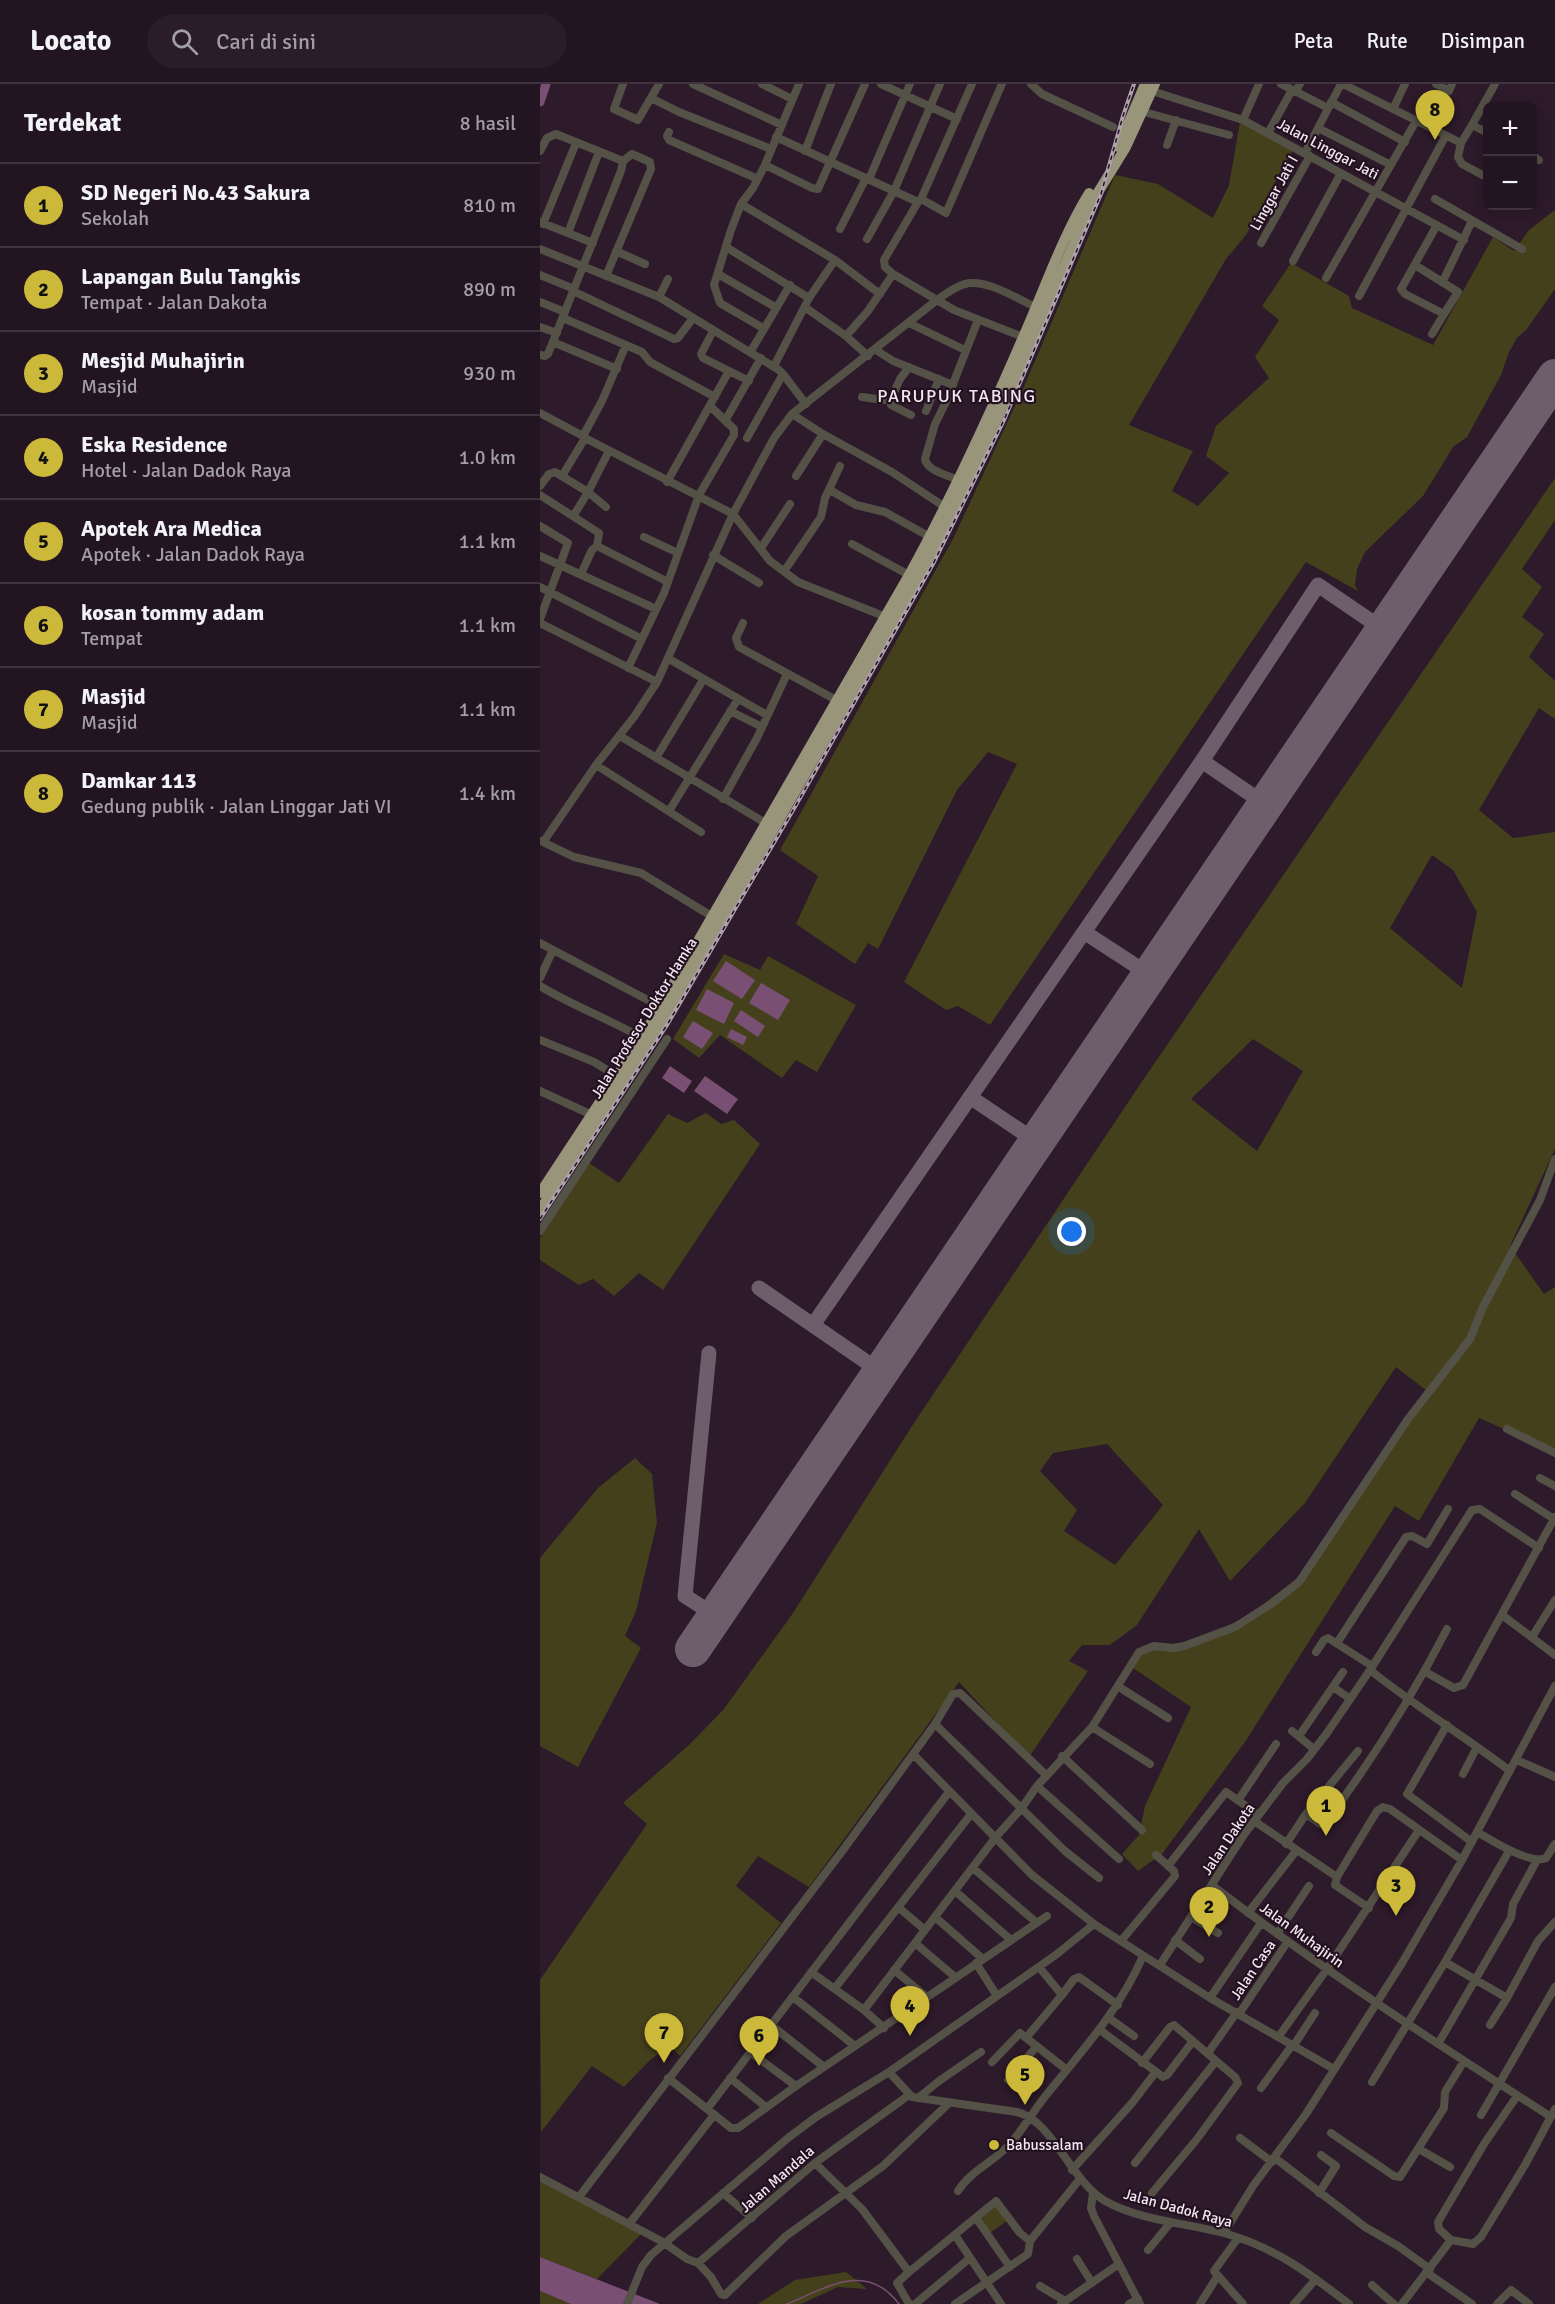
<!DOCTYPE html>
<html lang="id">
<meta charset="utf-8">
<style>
:root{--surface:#221420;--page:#2a1d29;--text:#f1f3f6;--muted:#a29ea5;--line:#3f333e;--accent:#ccb939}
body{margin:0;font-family:Signika,sans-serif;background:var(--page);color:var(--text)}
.controls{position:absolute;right:18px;top:18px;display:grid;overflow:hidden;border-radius:9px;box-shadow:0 3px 15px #0003}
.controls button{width:54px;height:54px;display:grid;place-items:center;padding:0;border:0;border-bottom:2px solid var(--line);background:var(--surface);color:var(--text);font:30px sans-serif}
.you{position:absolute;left:532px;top:1148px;width:21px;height:21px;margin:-15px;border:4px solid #fff;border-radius:50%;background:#1a73e8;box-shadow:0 0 0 9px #1a73e833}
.badge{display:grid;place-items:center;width:39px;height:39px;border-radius:50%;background:var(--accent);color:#111;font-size:20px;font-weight:700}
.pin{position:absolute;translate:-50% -50px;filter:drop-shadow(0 2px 3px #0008)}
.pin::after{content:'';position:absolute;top:32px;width:21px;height:18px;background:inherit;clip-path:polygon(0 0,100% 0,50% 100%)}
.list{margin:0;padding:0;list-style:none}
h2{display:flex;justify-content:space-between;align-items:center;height:78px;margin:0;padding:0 24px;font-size:26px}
h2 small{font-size:20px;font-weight:400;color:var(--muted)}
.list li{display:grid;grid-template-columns:39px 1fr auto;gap:18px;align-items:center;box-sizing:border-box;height:84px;padding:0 24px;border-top:2px solid var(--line)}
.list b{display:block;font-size:22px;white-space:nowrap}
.list p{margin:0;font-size:20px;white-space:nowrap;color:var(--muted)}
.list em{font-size:20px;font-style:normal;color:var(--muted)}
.icon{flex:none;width:33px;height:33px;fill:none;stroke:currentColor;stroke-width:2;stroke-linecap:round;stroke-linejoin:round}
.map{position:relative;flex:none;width:1015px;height:2220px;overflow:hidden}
header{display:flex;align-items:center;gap:36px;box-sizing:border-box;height:84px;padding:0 30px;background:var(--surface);border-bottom:2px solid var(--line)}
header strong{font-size:28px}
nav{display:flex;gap:33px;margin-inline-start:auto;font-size:21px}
.search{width:420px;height:54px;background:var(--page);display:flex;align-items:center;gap:15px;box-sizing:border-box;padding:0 21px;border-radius:33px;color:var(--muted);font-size:22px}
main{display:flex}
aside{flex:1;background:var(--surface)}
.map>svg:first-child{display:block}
.green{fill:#45401c;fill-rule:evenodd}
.water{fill:#795073}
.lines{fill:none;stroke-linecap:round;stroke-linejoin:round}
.stream{stroke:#795073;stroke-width:1.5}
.river{stroke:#795073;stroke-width:9}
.taxiway{stroke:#6e5d6b;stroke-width:15}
.runway{stroke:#6e5d6b;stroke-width:36}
.minor{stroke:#545247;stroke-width:8}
.highway{stroke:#99957a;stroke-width:10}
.rail-casing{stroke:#aea0ac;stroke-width:4}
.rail{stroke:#231120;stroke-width:1.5;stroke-dasharray:4.5;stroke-linecap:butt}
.poi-dot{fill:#ccb939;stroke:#231120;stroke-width:2}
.labels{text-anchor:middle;stroke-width:4.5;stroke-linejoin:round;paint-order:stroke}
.street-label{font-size:15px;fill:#f2e6f0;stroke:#231120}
.poi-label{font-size:15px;fill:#f2e6f0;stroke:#231120;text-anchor:start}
.quarter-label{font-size:18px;letter-spacing:1.5px;fill:#f2e6f0;stroke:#231120}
</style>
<header>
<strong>Locato</strong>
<div class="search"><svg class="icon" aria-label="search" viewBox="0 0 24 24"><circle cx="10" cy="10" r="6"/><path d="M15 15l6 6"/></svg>Cari di sini</div>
<nav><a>Peta</a><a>Rute</a><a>Disimpan</a></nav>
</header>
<main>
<aside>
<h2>Terdekat<small>8 hasil</small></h2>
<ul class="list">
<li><span class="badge">1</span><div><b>SD Negeri No.43 Sakura</b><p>Sekolah</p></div><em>810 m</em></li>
<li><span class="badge">2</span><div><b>Lapangan Bulu Tangkis</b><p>Tempat · Jalan Dakota</p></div><em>890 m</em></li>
<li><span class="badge">3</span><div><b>Mesjid Muhajirin</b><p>Masjid</p></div><em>930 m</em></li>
<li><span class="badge">4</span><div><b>Eska Residence</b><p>Hotel · Jalan Dadok Raya</p></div><em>1.0 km</em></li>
<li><span class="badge">5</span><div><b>Apotek Ara Medica</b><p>Apotek · Jalan Dadok Raya</p></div><em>1.1 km</em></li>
<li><span class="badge">6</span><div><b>kosan tommy adam</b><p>Tempat</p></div><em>1.1 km</em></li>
<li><span class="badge">7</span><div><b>Masjid</b><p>Masjid</p></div><em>1.1 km</em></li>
<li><span class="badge">8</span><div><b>Damkar 113</b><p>Gedung publik · Jalan Linggar Jati VI</p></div><em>1.4 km</em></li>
</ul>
</aside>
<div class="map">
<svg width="1015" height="2220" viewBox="0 0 1015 2220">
<rect width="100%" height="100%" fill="#2d1a2a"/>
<path class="green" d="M 700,38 L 753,66 L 706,151 L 686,175 L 589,341 L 653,367 L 632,407 L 658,422 L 689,389 L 666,372 L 676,342 L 729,294 L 715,273 L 739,236 L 722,222 L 751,179 L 809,212 L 812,224 L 893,261 L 953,153 L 974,167 L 989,146 L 1015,126 L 1015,205 L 986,246 L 977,254 L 969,268 L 961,291 L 927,353 L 913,363 L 883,412 L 825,468 L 817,485 L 815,501 L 818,507 L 766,478 L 450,941 L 418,922 L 406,926 L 364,898 L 477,680 L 448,668 L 417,706 L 338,865 L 328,859 L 315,880 L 256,840 L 278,792 L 240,766 L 413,455 L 482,307 L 575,91 L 618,100 L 673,134 L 689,101 Z
M 1015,394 L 1015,436 L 982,485 L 1002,503 L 982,533 L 1004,550 L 989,573 L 1015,597 L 1015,635 L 999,624 L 939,726 L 973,754 L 1015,748 L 1015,1065 L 970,1162 L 1004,1210 L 1015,1203 L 1015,1367 L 939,1334 L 879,1437 L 855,1422 L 705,1658 L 622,1770 L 598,1787 L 582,1770 L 599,1751 L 605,1722 L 651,1623 L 590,1582 L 603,1562 L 640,1562 L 705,1534 L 759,1493 L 887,1307 L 856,1283 L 765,1419 L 690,1497 L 659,1445 L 597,1541 L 570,1561 L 542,1561 L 529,1577 L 548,1587 L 489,1673 L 419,1598 L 269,1803 L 218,1772 L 196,1802 L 241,1839 L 140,1972 L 130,1962 L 110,1976 L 84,2003 L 52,1982 L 1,2048 L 0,1896 L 107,1740 L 83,1719 L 150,1660 L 184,1625 L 253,1529 L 374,1339 L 601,999 ZM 892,771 L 913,786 L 937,828 L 922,904 L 850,844 ZM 713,955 L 763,987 L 717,1067 L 651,1015 ZM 567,1360 L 623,1421 L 575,1481 L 524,1447 L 537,1426 L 500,1387 L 513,1369 Z
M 184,870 L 220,886 L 228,872 L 316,921 L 277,988 L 256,976 L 242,994 L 180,951 L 159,974 L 133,955 Z
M 166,1029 L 181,1040 L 194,1036 L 220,1060 L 123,1206 L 99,1189 L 74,1212 L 53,1195 L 39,1201 L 0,1176 L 0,1154 L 49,1079 L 79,1099 L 128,1030 L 147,1039 Z
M 95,1374 L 112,1390 L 117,1439 L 96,1527 L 85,1552 L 101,1564 L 38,1683 L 0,1662 L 0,1474 L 58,1404 Z
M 0,2090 L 103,2148 L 57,2195 L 0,2173 Z
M 457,2120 L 468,2136 L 450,2149 L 439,2134 Z
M 306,2188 L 327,2205 L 298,2203 L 261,2220 L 218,2220 L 255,2196 Z
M 0,2207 L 31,2220 L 0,2220 Z"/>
<path class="water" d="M 186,877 L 215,896 L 202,915 L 173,897 Z
M 221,899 L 250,916 L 238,936 L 209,919 Z
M 167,905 L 194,919 L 184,940 L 156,926 Z
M 201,926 L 225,942 L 218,953 L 194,937 Z
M 153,937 L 173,949 L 162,965 L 143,953 Z
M 191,945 L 207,953 L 203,961 L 187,953 Z
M 130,982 L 152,997 L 144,1009 L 122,994 Z
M 165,992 L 198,1015 L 187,1030 L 154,1007 Z
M 0,2173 L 120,2220 L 31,2220 L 0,2207 Z"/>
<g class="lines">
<path class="stream" d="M 247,2220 C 287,2204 326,2176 359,2220"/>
<path class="river" d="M 0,18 L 6,0"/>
<path class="taxiway" d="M 662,677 L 725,720
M 544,848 L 610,891
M 430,1013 L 497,1058
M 219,1204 L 341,1288
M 273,1241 L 662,677 L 778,501 L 844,546
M 169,1269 L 145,1512 L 176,1532"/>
<path class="runway" d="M 153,1565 L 1015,293"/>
<path class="minor" d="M 83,0 L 74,25 L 98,36 L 119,0
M 153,0 L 242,41
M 222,0 L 252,15
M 341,0 L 417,35
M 491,0 L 502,10 L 573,43
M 741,0 L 788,24
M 803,0 L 921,59
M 896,0 L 909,7 L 912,0
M 612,7 L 703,36 L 924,156
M 755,8 L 760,0
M 111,14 L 139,28 L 231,65
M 791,18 L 865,58
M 853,25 L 865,0
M 604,28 L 689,51
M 703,36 L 719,0
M 932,41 L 955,0
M 778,44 L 851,81
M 129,48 L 127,52 L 129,56 L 218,95
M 728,49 L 752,6
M 948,49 L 932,41 L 921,59 L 918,73 L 922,80 L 948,94
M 236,53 L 378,118 L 381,115 L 406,129 L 462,0
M 627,61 L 636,36
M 0,67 L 7,54 L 16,50 L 83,77
M 265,67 L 291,0
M 765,69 L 801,0
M 993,72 L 999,76
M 225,81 L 272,104 L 278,105 L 325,0
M 329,95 L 370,0
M 381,115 L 432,0
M 895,115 L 982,165
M 378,118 L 344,176 L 345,183 L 353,190 L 414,226 L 483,253
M 201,120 L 295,176 L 340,210
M 0,138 L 53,159
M 3,140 L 36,59
M 300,145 L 326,94
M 28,149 L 59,68
M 327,155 L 354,107 L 400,0
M 721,159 L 770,72
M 186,163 L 269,214
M 0,165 L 119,213 L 239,286 L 243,290 L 207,354
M 76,167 L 105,180
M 753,177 L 801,89
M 875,181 L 918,208 L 904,230
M 178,190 L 235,223
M 0,191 L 34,205
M 786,194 L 876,37
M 903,197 L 932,137
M 33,207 L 134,255 L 138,254 L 153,234
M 819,212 L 905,53
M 119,213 L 128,195
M 0,218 L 25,228
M 266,224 L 306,252 L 328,272
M 23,234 L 102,268 L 110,278 L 175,313
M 369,239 L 425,266
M 0,243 L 17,249
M 223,244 L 180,219 L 174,201 L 191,146 L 201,120 L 213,104 L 225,81 L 259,0
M 173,247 L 161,270 L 163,274 L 209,297
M 892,250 L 904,230 L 865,210 L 861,205 L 897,141
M 306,252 L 328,227 L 353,190
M 13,258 L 77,285
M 86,261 L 62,317 L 43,352 L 45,354 L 193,430 L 230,477 L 258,498 L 346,533
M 336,266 L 353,277 L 413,301
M 211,267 L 250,201
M 0,271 L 5,272 L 8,270 L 81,87 L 83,77 L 92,70 L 110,78 L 111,85 L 66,192
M 234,282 L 269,214 L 295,176
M 243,290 L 266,320
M 322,313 L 344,316 L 352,313 L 360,295 L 369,283
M 352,313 L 351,321 L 371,331
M 386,327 L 399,295
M 0,329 L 43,352
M 252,330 L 283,350 L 352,388 L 405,423
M 185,337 L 221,274
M 22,392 L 45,354
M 256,392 L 283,350
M 418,396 C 408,391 387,387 385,375 L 395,340 L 406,318 L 438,236
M 127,398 L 189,287
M 0,402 L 9,390 L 15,388 L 48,408 L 66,423
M 290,406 L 316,421 L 345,428 L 390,453
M 0,411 L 59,449 L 57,462
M 34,431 L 48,408 L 69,367
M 0,442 L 28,459 L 0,535
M 104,453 L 138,469
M 312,460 L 369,491
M 221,464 L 250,420
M 173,471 L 219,499
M 0,472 L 116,525
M 245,486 L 281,433 L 285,414 L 300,382
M 41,490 L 52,466 L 57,462 L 128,498
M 0,503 L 102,555
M 0,539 L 117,598
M 203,539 L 196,554 L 199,563 L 298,617
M 129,575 L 227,631
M 88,584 L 124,509 L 159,411 L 194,351 L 194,345 L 170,322
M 190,627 L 222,643
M 80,652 L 227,740
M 116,674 L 163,596
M 56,681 L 161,748
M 183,715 L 217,654 L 247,590
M 129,727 L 198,615
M 1,757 L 34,773 L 101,789 L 173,833
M 4,757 L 56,681 L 94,633 L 117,598 L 193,430 L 234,354 L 252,330 L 397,216 C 407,209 420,199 432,199 C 454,199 477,215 496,223
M 0,859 L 121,923
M 0,894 L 13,866
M 0,902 C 33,922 69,935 102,954
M 0,956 L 54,978 L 77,992
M 0,1007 L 52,1031
M 0,1147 L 127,955
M 967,1345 L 1015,1369
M 1000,1394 L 1015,1402
M 975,1410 L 1014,1435
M 962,1531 L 1015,1571
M 992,1553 L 1015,1516
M 797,1559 L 866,1453 L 872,1452 L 887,1460 L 908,1425
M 776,1568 L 784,1556 L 788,1554 L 832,1582
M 830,1586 C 875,1622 924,1652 970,1687
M 884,1587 L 914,1604 L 923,1601 L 1015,1433
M 579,1603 L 628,1634
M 793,1603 L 809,1614
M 395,1640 L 413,1610 L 420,1609 L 506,1691
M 907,1641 L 867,1710 L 932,1758
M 552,1643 L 610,1680
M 752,1647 L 774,1665
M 759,1652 L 803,1588
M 373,1670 L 492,1791 L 554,1840 L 670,1914 L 794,1985
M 522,1672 L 602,1746
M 977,1676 L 1015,1693
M 923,1690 L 937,1663
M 497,1702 L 579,1775
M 699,1715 L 736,1660
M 766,1730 L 780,1740 L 786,1738 C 830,1679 873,1611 907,1545
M 714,1737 L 797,1793 L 837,1727 L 843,1723 L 850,1725 L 922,1776
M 937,1748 C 951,1756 990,1781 1006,1774 L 1015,1760
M 746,1760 L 766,1730 L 818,1667
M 628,1782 L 686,1708 L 719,1731
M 433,1784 L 497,1839
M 797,1793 L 795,1801 L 829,1824
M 673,1802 C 781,1885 896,1959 1011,2033
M 415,1807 L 471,1856
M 358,1823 L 385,1846
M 708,1829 L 756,1767
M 395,1833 L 443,1875
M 651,1833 L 678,1849
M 737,1850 L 769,1802
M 635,1856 L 660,1875
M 581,1857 L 635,1792 L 634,1787 L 616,1771
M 375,1859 L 415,1893
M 905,1878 L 969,1767
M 436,1879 L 457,1912
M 620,1881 L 703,1752 L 743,1699 L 767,1675 L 787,1649 L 830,1586 L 932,1426 L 940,1425 L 999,1464
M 354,1886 L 387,1913
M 271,1888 L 324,1926
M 295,1904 L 431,1730
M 522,1911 L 534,1895 L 539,1893 L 578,1921
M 253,1913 L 315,1962
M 670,1914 L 721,1839
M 699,1930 L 748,1857
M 569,1934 L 594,1952
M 231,1941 L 284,1983
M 950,1941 L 967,1914
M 344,1944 L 324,1926 L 455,1754 L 481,1725 L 497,1702 L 552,1643 L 599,1568 L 614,1562 L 634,1564 L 644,1562 L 695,1543 L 731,1520 L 759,1498 L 868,1335 L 930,1255 L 943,1223 L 1000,1116 L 1015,1075
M 560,1946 L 623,1993 L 627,1991 L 653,1957
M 739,1952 L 787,1885 L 879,1746
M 486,1954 L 522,1911 L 499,1883
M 898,1960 L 971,1834 L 973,1820 L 997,1776
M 754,1961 L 775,1929
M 210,1968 L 256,2002
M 668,1969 L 697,1928
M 452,1978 L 480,1949 L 527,1986
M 602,1979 L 630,1943 L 634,1941 L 695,1993 L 698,1999 L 657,2055 L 612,2109
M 349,1988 L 372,2013 L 477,2028 C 512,2036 530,2096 565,2117 C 601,2137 647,2139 687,2150 C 736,2164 770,2190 809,2220
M 128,1994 L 191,2044 L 198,2044 L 256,2002 L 507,1832
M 190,1994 L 226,2023
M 468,1996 L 497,1962
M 832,1998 L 905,1878 L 967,1914 L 998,1857 L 1015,1838
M 721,2004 L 753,1960
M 378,2014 L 399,1997 L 441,1968
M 167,2025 L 409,1708
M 941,2031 L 1015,1903
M 791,2049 L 854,2092 L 860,2093 L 904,2024 L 905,2008 L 924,1977
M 700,2054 L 732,2078
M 879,2065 L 910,2083
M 735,2074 L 825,2143 L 858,2162 L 890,2185
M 275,2079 L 322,2125 L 369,2188 L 357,2199 L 369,2220
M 595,2079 L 676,1977
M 532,2086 L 592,2019 L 615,1989
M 0,2093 L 123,2158 L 147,2175 L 158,2179 L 275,2079 L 369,2011
M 418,2107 C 431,2086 456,2077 472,2058 C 484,2043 495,2025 507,2010 C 543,1966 580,1925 603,1872
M 183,2109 L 212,2134
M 553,2109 L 551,2124 L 554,2132 L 600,2220
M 779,2109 L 796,2082 L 781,2071
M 39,2113 L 303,1766 L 395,1640 L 525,1767 L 559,1794
M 436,2134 L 470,2183
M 89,2140 L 174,2031
M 684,2149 L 713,2102 L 766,2030 L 862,1879 L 922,1776 L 1015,1602
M 415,2151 L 461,2220
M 698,2154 L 674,2187 L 703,2220
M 911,2156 L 899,2145 L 898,2138 L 944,2060 L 977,2012
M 608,2166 L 631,2138
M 537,2175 L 552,2199
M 158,2179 L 171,2193 L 181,2210 L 185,2211 L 246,2152 L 343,2082 L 409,2019
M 369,2188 L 456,2117 L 480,2149 L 490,2157
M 886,2188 L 932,2220
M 832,2201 L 854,2220
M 500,2202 L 525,2217
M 87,2220 L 102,2183 L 111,2171 L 248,2054 L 276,2033 L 349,1988 L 517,1870 L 554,1840
M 375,2220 L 430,2174
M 415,2220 L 488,2170 L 490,2157 L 539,2096
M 521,2220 L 579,2180
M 589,2220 L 598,2215
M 660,2220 L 677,2193
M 754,2220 L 776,2195
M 862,2220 L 911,2156 L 933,2160 L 941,2153 L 985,2081 L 1015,2025
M 957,2220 L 971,2206 L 989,2220"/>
<path class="highway" d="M 578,63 L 605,0
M 0,1109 L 102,954 L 369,491 C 412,413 449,332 484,251 C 505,204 522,153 549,109
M 0,1126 L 120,942 L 372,505 L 416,422 L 459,330 L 552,118 L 586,63 L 615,0"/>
<g class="rail-casing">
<path id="rail" d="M 0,1135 L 127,941 L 256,721 L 393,480 L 464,336 L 561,110 L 583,32 L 594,0"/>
</g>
<use href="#rail" class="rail"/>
</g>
<circle class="poi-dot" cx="454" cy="2061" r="6"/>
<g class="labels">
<g class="street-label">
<text transform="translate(788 65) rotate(28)" y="5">Jalan Linggar Jati</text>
<text transform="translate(734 109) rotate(-61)" y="5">Linggar Jati I</text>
<text transform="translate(104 934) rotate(-58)" y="5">Jalan Profesor Doktor Hamka</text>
<text transform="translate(688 1755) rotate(-56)" y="5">Jalan Dakota</text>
<text transform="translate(762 1851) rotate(36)" y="5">Jalan Muhajirin</text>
<text transform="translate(713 1886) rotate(-56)" y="5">Jalan Casa</text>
<text transform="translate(237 2095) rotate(-41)" y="5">Jalan Mandala</text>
<text transform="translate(638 2124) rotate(15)" y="5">Jalan Dadok Raya</text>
</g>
<g class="poi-label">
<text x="466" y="2066">Babussalam</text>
</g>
<g class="quarter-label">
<text x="417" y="318">PARUPUK TABING</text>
</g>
</g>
</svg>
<div class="controls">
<button>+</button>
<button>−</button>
</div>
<div class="you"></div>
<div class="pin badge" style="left:786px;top:1752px">1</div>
<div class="pin badge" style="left:669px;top:1853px">2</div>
<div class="pin badge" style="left:856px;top:1832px">3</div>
<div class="pin badge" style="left:370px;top:1952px">4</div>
<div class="pin badge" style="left:485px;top:2021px">5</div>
<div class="pin badge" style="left:219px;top:1982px">6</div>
<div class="pin badge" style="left:124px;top:1979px">7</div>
<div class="pin badge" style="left:895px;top:56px">8</div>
</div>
</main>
